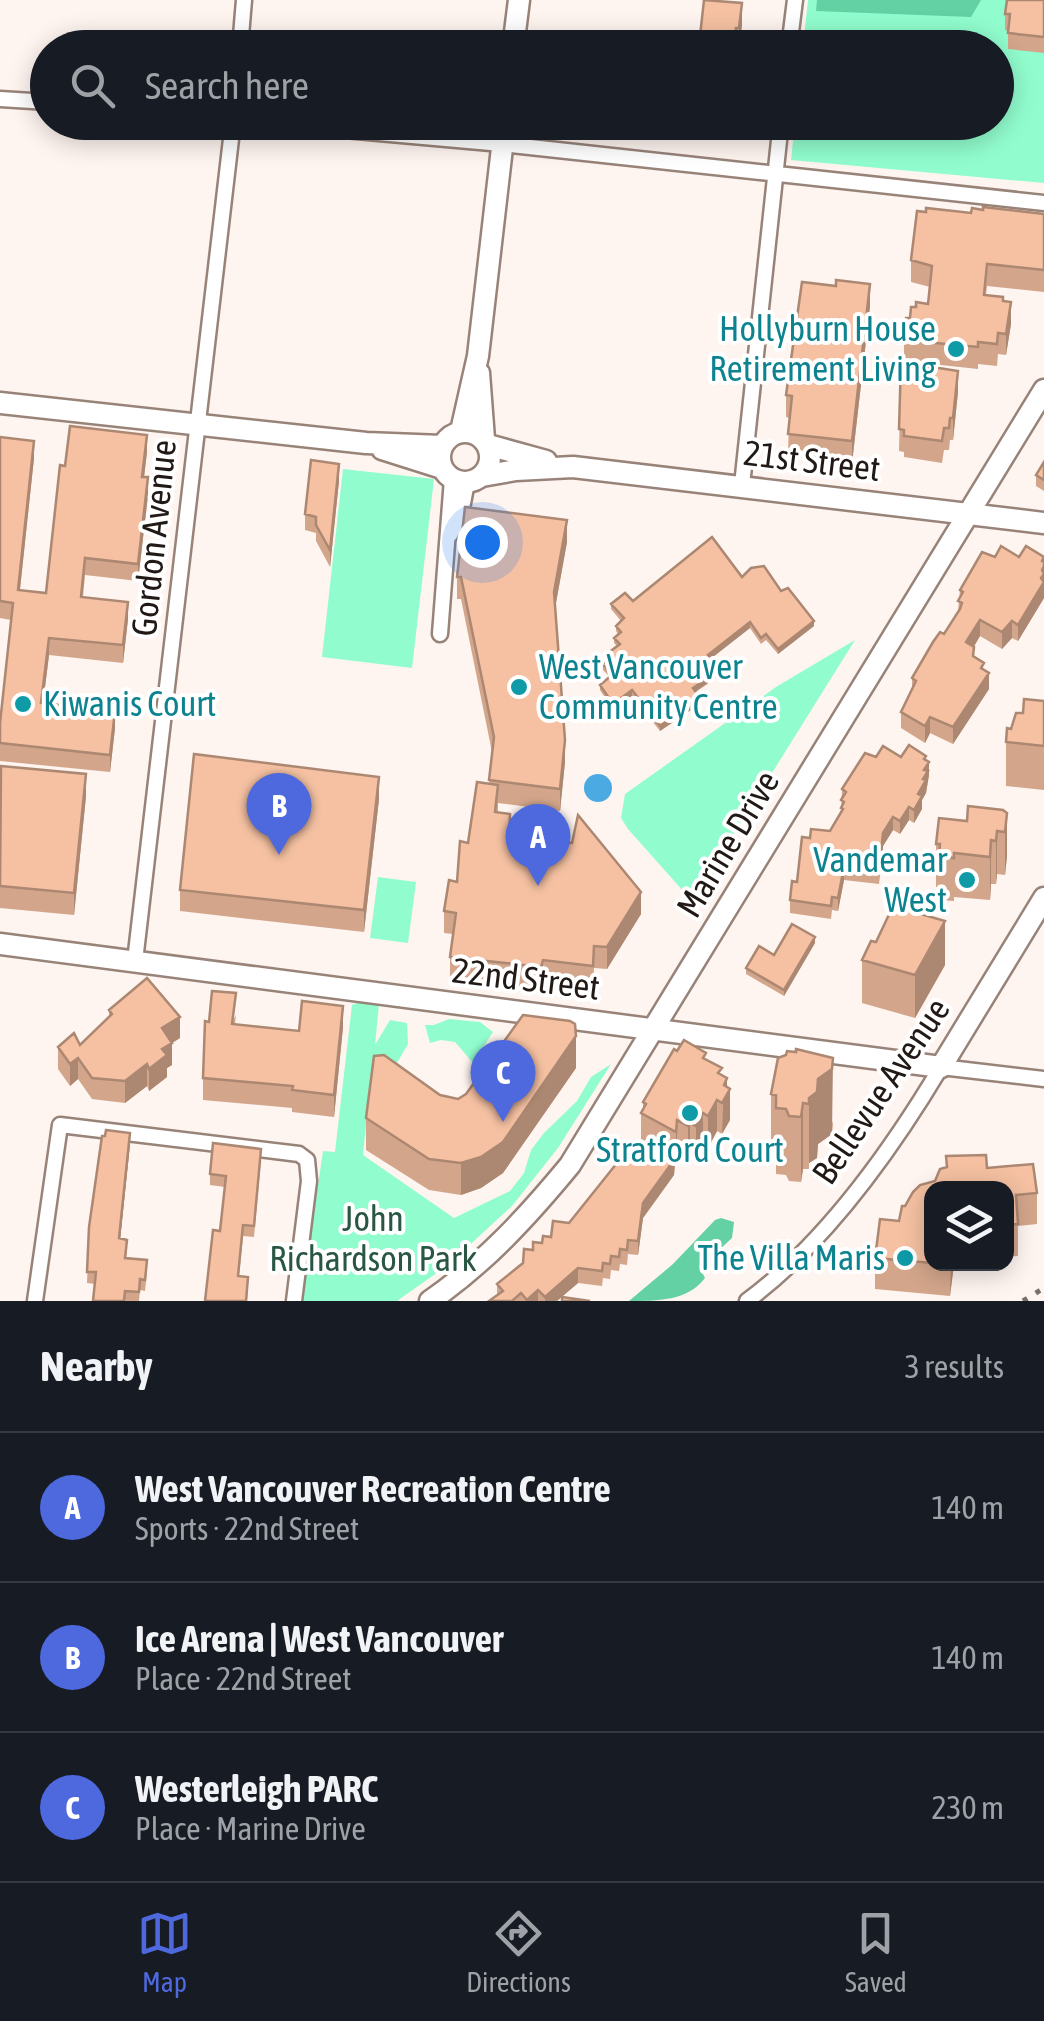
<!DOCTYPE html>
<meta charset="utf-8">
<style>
:root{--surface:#171b24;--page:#242831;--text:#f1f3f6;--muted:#9ea1a6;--line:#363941;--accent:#4e68dd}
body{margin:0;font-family:"Asap Condensed",sans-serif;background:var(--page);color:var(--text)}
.controls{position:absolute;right:30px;bottom:30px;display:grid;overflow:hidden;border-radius:20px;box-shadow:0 5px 25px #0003}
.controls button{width:90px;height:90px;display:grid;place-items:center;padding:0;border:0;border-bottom:2px solid var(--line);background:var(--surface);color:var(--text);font:50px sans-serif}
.you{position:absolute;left:482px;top:542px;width:35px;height:35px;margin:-25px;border:8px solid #fff;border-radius:50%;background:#1a73e8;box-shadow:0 0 0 15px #1a73e833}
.badge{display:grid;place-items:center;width:65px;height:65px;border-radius:50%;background:var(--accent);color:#fff;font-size:32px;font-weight:700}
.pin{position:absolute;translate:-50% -82px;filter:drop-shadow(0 2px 5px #0008)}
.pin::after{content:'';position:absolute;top:52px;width:35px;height:30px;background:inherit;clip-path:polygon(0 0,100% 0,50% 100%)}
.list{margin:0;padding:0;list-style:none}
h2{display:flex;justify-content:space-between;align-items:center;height:130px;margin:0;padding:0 40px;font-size:42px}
h2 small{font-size:32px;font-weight:400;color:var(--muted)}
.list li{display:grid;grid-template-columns:65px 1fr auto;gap:30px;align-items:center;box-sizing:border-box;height:150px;padding:0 40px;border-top:2px solid var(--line)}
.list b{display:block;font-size:38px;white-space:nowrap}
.list p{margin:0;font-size:32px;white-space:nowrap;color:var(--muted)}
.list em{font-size:32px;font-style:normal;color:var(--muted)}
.icon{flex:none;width:55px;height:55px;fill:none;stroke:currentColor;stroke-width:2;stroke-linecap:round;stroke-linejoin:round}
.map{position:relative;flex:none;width:1044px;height:1301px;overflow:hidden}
.search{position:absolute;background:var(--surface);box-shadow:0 5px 25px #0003;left:30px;right:30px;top:30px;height:110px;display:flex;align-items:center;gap:25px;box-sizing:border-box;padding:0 35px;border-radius:55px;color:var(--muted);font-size:38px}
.sheet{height:580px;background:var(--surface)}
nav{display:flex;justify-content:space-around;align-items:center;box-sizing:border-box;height:140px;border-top:2px solid var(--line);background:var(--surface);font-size:28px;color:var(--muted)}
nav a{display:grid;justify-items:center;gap:5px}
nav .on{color:var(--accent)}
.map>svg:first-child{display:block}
.green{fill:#91fdce}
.forest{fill:#63d1a4}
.water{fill:#4caae3}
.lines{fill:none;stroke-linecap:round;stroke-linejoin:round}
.street-casing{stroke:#988379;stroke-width:19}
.secondary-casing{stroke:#988379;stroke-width:25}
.street{stroke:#fff;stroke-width:14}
.secondary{stroke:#fff;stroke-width:20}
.rail{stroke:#786f6b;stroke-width:5;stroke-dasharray:5 10;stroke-linecap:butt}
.wall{fill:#d3a68b}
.shaded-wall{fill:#ac8771}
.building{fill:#f5c1a2;stroke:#ac8771;stroke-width:2.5}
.culture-dot{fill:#0f9aa8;stroke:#fff;stroke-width:4}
.labels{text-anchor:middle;stroke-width:8;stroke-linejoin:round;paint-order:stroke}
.culture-label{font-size:35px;fill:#0d838f;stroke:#fff;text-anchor:end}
.street-label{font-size:35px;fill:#211915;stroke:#fff}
.park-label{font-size:35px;fill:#295744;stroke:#fff}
</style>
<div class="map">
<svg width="1044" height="1301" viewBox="0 0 1044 1301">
<rect width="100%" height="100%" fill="#fef4f0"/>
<path class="green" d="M 808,0 L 1044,0 L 1044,183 L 791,160 L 795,123 L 996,122 L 996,48 L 803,47 Z
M 343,469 L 434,479 L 412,668 L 322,657 Z
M 855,640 L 692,901 L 628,829 L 621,818 L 625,794 L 776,687 Z
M 378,877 L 416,882 L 408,943 L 370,938 Z
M 360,1002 L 379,1004 L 375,1045 L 390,1020 L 407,1023 L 408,1044 L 384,1085 L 370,1087 L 363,1155 L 454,1218 L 510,1191 L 524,1173 L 531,1150 L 544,1133 L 577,1101 L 591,1077 L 611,1064 L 558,1148 L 512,1206 L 448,1265 L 397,1301 L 301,1301 L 323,1151 L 335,1152 L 352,1005 Z
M 449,1019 L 480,1022 L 493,1032 L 473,1063 L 455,1042 L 441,1040 L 430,1043 L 425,1025 L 434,1025 Z"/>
<path class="forest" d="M 817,0 L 981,0 L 971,17 L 816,11 Z
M 721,1218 L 734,1222 L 732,1238 L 718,1251 L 721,1261 L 710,1268 L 703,1263 L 699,1266 L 705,1278 C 688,1301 657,1301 629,1301 L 673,1264 L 715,1220 Z"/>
<path class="water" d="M584 788a14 14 0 1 1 28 0a14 14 0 1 1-28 0Z"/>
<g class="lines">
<g class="street-casing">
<path id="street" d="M 240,48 L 244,0
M 789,48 L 795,0
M 0,99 L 48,102
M 255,122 L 502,144 L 1044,203
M 742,485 L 781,122
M 450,535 L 461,514 L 467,482
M 440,634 L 452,479
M 135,961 L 233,122
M 35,1301 L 60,1125 L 299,1154 L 307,1160 L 309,1181 L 294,1301
M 747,1301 C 824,1244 892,1149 941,1067 L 1044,1079"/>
</g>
<g class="secondary-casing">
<path id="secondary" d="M 513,48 L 519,0
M 479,373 L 484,439
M 0,403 L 366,443 L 442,446
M 461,431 L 478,356 L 505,122
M440 457a25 25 0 1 1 50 0a25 25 0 1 1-50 0Z
M 488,445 L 546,461
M 382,449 L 442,468
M 482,476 L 516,470 L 573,467 L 1044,523
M 0,944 L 941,1067 L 1044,898
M 430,1301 C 485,1263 528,1216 570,1165 L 1044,390"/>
</g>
<use href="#street" class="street"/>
<use href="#secondary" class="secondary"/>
<path class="rail" d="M 1023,1301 L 1044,1288"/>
</g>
<path class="wall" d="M 1044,0 L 1044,53 L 1008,49 L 1008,31 L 1005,30 L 1005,14 Z
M 742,25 L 739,48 L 700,48 L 700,36 Z
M 692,122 L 735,122 L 734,129 L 692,124 Z
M 971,213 L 1044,214 L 1044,292 L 987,286 L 986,295 L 1003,301 L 1011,324 L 1006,355 L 998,354 L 997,366 L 978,364 L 978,369 L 904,361 L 904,340 L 910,318 L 916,307 L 928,304 L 930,287 L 911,282 L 911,260 Z
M 870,306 L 852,463 L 788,456 L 789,418 L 786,417 L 786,395 Z
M 901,362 L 958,392 L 953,440 L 950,440 L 949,450 L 944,450 L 942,463 L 904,457 L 904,452 L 899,451 Z
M 0,437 L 34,458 L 20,590 L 46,593 L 65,466 L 147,452 L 144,477 L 148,495 L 138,581 L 85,575 L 83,597 L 128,619 L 123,663 L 49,655 L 43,703 L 115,728 L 110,772 L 0,761 L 0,723 L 11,620 L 0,618 Z
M 1044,462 L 1044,491 L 1036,486 L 1036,475 Z
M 339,481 L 330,567 L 316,541 L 316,533 L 305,530 L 305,514 Z
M 567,542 L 555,608 L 565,762 L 560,811 L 498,803 L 498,812 L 510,838 L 641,914 L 607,969 L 594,968 L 593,988 L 543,982 L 541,989 L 450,979 L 450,957 L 453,934 L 444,933 L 444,911 L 457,882 L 468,843 L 489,783 L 492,752 L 461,599 L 457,599 L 457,577 Z
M 995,557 L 1044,557 L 1044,598 L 1018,641 L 1012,638 L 1002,649 L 980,636 L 974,647 L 974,657 L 984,669 L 989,689 L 953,744 L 930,733 L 925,743 L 901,728 L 901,712 L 912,690 L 912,678 L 944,634 L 958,611 L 960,590 Z
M 742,577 L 781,591 L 814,626 L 778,654 L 766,640 L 761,644 L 750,628 L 711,658 L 720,675 L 696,692 L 700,704 L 660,731 L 632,696 L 613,710 L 600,690 L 600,685 L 610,677 L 603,670 L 603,664 L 609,660 L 608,653 L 617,646 L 614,643 L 614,638 L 618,634 L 616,631 L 616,626 L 621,621 L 611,609 L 611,604 L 633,601 Z
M 1044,701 L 1044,790 L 1006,786 L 1006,742 L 1023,713 Z
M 876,757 L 901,757 L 926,761 L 929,775 L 926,793 L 922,800 L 922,809 L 914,823 L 909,820 L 900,834 L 893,830 L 883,846 L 879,884 L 844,880 L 838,911 L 832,910 L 831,919 L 790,913 L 790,900 L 810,838 L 830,831 L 841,813 L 842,789 Z
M 0,778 L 86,796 L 74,915 L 0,908 Z
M 379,799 L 364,932 L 180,911 L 180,890 Z
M 1007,813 L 1007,856 L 1005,875 L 997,874 L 996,884 L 991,884 L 990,900 L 954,897 L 954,901 L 939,900 L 939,888 L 936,887 L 936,844 L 967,821 Z
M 876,942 L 945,965 L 915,1018 L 862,1003 L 862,960 Z
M 815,943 L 784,996 L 746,974 L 746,968 L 774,955 Z
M 109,1010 L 180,1038 L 172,1043 L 172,1065 L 167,1068 L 167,1077 L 149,1091 L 147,1086 L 125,1103 L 92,1099 L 78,1079 L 70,1086 L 58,1069 L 58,1047 L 80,1045 L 109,1016 Z
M 236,1015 L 235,1024 L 299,1031 L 343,1027 L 334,1117 L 292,1112 L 292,1108 L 203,1100 L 203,1078 Z
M 778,1058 L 833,1123 L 832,1134 L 818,1144 L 817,1158 L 809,1163 L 809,1169 L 803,1169 L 801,1182 L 789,1181 L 786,1175 L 776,1174 L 776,1160 L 771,1159 L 771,1094 Z
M 706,1059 L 722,1075 L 727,1087 L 730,1120 L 722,1134 L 717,1131 L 708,1148 L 703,1145 L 696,1157 L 690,1154 L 688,1158 L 677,1151 L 674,1175 L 643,1218 L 638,1255 L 628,1254 L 627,1265 L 620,1264 L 619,1271 L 611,1270 L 610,1279 L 603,1278 L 602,1286 L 578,1283 L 557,1301 L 489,1301 L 497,1295 L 497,1284 L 523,1263 L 533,1250 L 569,1223 L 652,1150 L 641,1144 L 641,1113 L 643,1109 L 643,1102 Z
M 576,1068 L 503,1173 L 481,1188 L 461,1195 L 429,1190 L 366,1150 L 366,1118 L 440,1095 L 458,1099 Z
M 130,1144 L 120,1239 L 127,1251 L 126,1259 L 147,1272 L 145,1291 L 140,1290 L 139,1301 L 93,1301 L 95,1284 L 87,1283 L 89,1227 Z
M 946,1156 L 987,1168 L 1037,1193 L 1037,1224 L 1018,1226 L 1018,1256 L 1006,1257 L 1006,1188 L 932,1188 L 932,1264 L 954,1264 L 950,1296 L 875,1289 L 875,1258 L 899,1221 L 905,1206 L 935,1181 L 946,1167 Z
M 261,1160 L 254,1237 L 243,1236 L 239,1276 L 248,1288 L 247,1301 L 205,1301 L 220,1231 L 225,1187 L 210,1185 L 210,1174 Z"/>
<path class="shaded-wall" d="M 742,3 L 742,25 L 739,48 L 739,28 Z
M 870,284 L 870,306 L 852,463 L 852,441 Z
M 1011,302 L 1011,324 L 1006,355 L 1006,334 Z
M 958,371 L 958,392 L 953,440 L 953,418 Z
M 147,435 L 147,452 L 142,494 L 142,477 Z
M 34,441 L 34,458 L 18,607 L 18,590 Z
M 339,464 L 339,481 L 330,567 L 330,550 Z
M 148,477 L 148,495 L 138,581 L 138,564 Z
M 567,520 L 567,542 L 554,614 L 554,592 Z
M 1044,557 L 1044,598 L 1018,641 L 1018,625 Z
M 128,602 L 128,619 L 123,663 L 123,645 Z
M 980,620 L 980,636 L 966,659 L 966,642 Z
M 814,621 L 814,626 L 778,654 L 778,649 Z
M 1012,621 L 1012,638 L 1002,649 L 1002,632 Z
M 750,622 L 750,628 L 708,661 L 708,655 Z
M 49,638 L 49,655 L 41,720 L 41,703 Z
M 720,670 L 720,675 L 693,693 L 693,688 Z
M 989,673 L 989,689 L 953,744 L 953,727 Z
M 632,690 L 632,696 L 613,710 L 613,704 Z
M 700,698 L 700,704 L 660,731 L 660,726 Z
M 115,711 L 115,728 L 110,772 L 110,755 Z
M 930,717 L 930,733 L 925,743 L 925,726 Z
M 565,740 L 565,762 L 560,811 L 560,789 Z
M 926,756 L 926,766 L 929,762 L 929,775 L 926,793 L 922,800 L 922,809 L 914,823 L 914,810 L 924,759 Z
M 86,774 L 86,796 L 74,915 L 74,893 Z
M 379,777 L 379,799 L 364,932 L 364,910 Z
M 909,807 L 909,820 L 900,834 L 900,821 Z
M 1007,813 L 1007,856 L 1005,875 L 1005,832 Z
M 893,817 L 893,830 L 883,846 L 879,884 L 883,833 Z
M 997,831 L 997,874 L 996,884 L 996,841 Z
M 991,840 L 991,884 L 990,900 L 990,857 Z
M 844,867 L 844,880 L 838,911 L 838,898 Z
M 641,892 L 641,914 L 607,969 L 607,947 Z
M 945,921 L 945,965 L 915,1018 L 915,975 Z
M 815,937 L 815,943 L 784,996 L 784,990 Z
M 543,960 L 543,982 L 541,989 L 541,967 Z
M 343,1006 L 343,1027 L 334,1117 L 334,1095 Z
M 180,1017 L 180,1038 L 172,1043 L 172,1065 L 167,1068 L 167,1077 L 149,1091 L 149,1069 L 162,1028 Z
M 576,1036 L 576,1068 L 503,1173 L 481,1188 L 461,1195 L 461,1163 Z
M 78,1058 L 78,1079 L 70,1086 L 70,1064 Z
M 833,1058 L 832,1134 L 818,1144 L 817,1158 L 809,1163 L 809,1169 L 809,1098 L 818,1079 Z
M 147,1064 L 147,1086 L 125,1103 L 125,1081 Z
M 727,1078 L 727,1094 L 730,1089 L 730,1120 L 722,1134 L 724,1085 Z
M 717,1100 L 717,1131 L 708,1148 L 708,1116 Z
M 803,1103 L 803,1169 L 801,1182 L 801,1117 Z
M 703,1113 L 703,1145 L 696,1157 L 696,1126 Z
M 677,1120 L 677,1151 L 676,1164 L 676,1132 Z
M 690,1123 L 690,1154 L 688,1158 L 688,1126 Z
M 130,1133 L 130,1144 L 119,1250 L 119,1238 Z
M 675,1152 L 674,1175 L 643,1218 L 638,1255 L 638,1241 L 643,1203 Z
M 951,1264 L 954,1264 L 950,1296 Z
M 578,1268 L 578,1283 L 557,1301 L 545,1301 L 545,1297 Z
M 538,1290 L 538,1301 L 527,1301 L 527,1300 Z"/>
<path class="building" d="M 704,0 L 742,3 L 739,28 L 736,28 L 734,48 L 704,48 L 705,36 L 700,36 Z
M 1007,0 L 1044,0 L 1044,37 L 1008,33 L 1010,14 L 1005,14 Z
M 983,207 L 1044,214 L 1044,270 L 987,264 L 984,295 L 1003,297 L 1003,301 L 1011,302 L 1006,334 L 998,333 L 997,344 L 978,342 L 978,347 L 904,340 L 906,318 L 910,318 L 911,307 L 916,307 L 916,302 L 928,304 L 932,266 L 911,260 L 917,211 L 926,212 L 926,208 L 971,213 L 972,208 L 983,210 Z
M 836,280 L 870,284 L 852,441 L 788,434 L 792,396 L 786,395 L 802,282 L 836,286 Z
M 901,362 L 958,371 L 953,418 L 950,418 L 949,428 L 944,428 L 942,441 L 904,436 L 904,430 L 899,429 Z
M 70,426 L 147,435 L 142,477 L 148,477 L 138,564 L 85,558 L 81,597 L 128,602 L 123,645 L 49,638 L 41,703 L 115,711 L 110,755 L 0,743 L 0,723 L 13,603 L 0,601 L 0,437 L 34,441 L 18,590 L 46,593 L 60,465 L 65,466 Z
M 311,460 L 339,464 L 330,550 L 316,525 L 316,517 L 305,514 Z
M 1044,462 L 1044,480 L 1036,475 Z
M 465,507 L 567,520 L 554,592 L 565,740 L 560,789 L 489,780 L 494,737 L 461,577 L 457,577 Z
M 712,537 L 742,577 L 751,568 L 764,566 L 781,591 L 788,588 L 814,621 L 778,649 L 766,634 L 761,638 L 750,622 L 708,655 L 720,670 L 693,688 L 700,698 L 660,726 L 632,690 L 613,704 L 600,685 L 612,675 L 603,664 L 611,658 L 608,653 L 620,644 L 614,638 L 621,632 L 616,626 L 624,618 L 611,604 L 625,593 L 633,601 Z
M 1001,546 L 1019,557 L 1026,546 L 1044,557 L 1042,561 L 1044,562 L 1044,566 L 1042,570 L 1044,574 L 1041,578 L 1044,582 L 1018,625 L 1012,621 L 1002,632 L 980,620 L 966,642 L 974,647 L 973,656 L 984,663 L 981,668 L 989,673 L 953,727 L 930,717 L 925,726 L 901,712 L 916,681 L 912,678 L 933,642 L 940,632 L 944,634 L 960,609 L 962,603 L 958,601 L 963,592 L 960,590 L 982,552 L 995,557 Z
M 1024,699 L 1044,701 L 1044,746 L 1006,742 L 1007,728 L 1011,729 L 1016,713 L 1023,713 Z
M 909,745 L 926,756 L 924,759 L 929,762 L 924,770 L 928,771 L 923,779 L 926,780 L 918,794 L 922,796 L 914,810 L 909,807 L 900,821 L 893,817 L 883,833 L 879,871 L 844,867 L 838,898 L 832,897 L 831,906 L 790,900 L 792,881 L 797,882 L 802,837 L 810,838 L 811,829 L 830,831 L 843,809 L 841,808 L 844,802 L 841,800 L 846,792 L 842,789 L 865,753 L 876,757 L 883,746 L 901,757 Z
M 194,754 L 379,777 L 364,910 L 180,890 Z
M 1,766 L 86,774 L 74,893 L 0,886 Z
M 477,782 L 498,785 L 495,812 L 510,814 L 509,838 L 547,848 L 554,841 L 572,843 L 578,815 L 641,892 L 607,947 L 594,946 L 593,966 L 543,960 L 541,967 L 450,957 L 456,913 L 444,911 L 449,880 L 457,882 L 460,841 L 468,843 Z
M 968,806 L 1003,810 L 1007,813 L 1005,832 L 997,831 L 996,841 L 991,840 L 990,857 L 954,853 L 954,858 L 939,856 L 940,844 L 936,844 L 939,818 L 967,821 Z
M 893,906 L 945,921 L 915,975 L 862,960 L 871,941 L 876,942 Z
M 792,924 L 815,937 L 784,990 L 746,968 L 759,946 L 774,955 Z
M 147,978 L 180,1017 L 162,1028 L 172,1043 L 162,1049 L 167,1055 L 149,1069 L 147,1064 L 125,1081 L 92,1078 L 78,1058 L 70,1064 L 58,1047 L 74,1033 L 80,1045 L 112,1014 L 109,1010 Z
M 212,991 L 236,993 L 232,1024 L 299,1031 L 302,1001 L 343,1006 L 334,1095 L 292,1090 L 293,1086 L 203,1078 L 205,1021 L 209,1022 Z
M 523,1015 L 570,1021 L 575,1024 L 576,1036 L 503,1142 L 481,1157 L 461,1163 L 429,1159 L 366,1118 L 374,1056 L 384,1055 L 440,1095 L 458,1099 L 466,1094 Z
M 684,1040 L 706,1053 L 703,1058 L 722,1068 L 718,1073 L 727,1078 L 724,1085 L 730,1089 L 722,1103 L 717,1100 L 708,1116 L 703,1113 L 696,1126 L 690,1123 L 688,1126 L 677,1120 L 676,1132 L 641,1113 L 646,1104 L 643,1102 L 674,1049 L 677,1051 Z
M 796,1049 L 833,1058 L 832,1069 L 818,1079 L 817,1092 L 809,1098 L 809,1104 L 803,1103 L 801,1117 L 789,1116 L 786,1109 L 776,1108 L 776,1095 L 771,1094 L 778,1058 L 786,1055 L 787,1051 L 796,1052 Z
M 106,1130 L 130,1133 L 119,1238 L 127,1240 L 125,1258 L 147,1260 L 145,1280 L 140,1279 L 139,1292 L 125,1291 L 124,1301 L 93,1301 L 96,1272 L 87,1272 L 89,1227 L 102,1136 L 105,1136 Z
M 213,1143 L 261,1149 L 254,1226 L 243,1225 L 238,1276 L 248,1277 L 246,1301 L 205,1301 L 213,1230 L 220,1231 L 226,1176 L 210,1174 Z
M 629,1148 L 675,1152 L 674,1160 L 643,1203 L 638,1241 L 628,1240 L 627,1250 L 620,1249 L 619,1257 L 611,1256 L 610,1264 L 603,1263 L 602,1271 L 578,1268 L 545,1297 L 538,1290 L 527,1300 L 521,1293 L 512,1301 L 489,1301 L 503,1291 L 497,1284 L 523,1263 L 524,1249 L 533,1250 L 533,1242 L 542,1243 L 543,1236 L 551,1237 L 553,1221 L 569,1223 Z
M 986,1155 L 987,1168 L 1033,1164 L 1037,1193 L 1016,1195 L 1018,1224 L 1006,1225 L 1006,1188 L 932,1188 L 932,1263 L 875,1258 L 880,1219 L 899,1221 L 902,1206 L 905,1206 L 913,1192 L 920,1185 L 935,1181 L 940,1169 L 947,1167 L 946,1156 Z
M 562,1297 L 590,1301 L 562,1301 Z"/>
<g class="culture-dot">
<circle cx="956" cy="349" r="10"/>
<circle cx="519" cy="687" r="10"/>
<circle cx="23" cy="704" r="10"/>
<circle cx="967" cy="880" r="10"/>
<circle cx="690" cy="1113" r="10"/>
<circle cx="905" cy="1258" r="10"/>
</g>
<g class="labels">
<g class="culture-label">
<text x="936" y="341">Hollyburn House<tspan x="936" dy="40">Retirement Living</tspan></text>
<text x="539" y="679" text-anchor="start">West Vancouver<tspan x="539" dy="40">Community Centre</tspan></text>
<text x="43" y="716" text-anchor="start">Kiwanis Court</text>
<text x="947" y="872">Vandemar<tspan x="947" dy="40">West</tspan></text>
<text x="690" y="1162" text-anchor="middle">Stratford Court</text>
<text x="885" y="1270">The Villa Maris</text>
</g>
<g class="street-label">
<text transform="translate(812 461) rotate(7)" y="12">21st Street</text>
<text transform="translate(154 538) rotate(-84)" y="12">Gordon Avenue</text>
<text transform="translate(728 844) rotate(-59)" y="12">Marine Drive</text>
<text transform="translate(526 979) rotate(7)" y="12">22nd Street</text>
<text transform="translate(881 1091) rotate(-56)" y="12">Bellevue Avenue</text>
</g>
<g class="park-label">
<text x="373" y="1231">John<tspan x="373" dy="40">Richardson Park</tspan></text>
</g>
</g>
</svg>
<div class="controls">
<button><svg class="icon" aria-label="layers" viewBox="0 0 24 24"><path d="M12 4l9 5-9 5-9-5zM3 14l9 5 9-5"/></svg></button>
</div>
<div class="you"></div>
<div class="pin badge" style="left:538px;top:886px">A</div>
<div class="pin badge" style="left:279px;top:855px">B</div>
<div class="pin badge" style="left:503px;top:1122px">C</div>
<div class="search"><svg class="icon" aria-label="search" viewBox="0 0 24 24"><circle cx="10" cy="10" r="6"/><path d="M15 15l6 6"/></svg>Search here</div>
</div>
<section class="sheet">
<h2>Nearby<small>3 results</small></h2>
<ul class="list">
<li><span class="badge">A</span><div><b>West Vancouver Recreation Centre</b><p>Sports · 22nd Street</p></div><em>140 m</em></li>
<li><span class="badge">B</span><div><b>Ice Arena | West Vancouver</b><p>Place · 22nd Street</p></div><em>140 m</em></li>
<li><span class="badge">C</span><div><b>Westerleigh PARC</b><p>Place · Marine Drive</p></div><em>230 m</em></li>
</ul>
</section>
<nav>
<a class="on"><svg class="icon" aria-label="map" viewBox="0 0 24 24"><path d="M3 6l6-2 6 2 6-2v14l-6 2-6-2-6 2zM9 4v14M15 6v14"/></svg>Map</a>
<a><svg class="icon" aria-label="directions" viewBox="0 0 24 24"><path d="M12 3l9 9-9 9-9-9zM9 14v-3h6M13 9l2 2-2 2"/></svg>Directions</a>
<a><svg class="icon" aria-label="saved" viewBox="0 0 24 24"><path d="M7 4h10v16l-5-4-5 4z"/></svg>Saved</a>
</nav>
